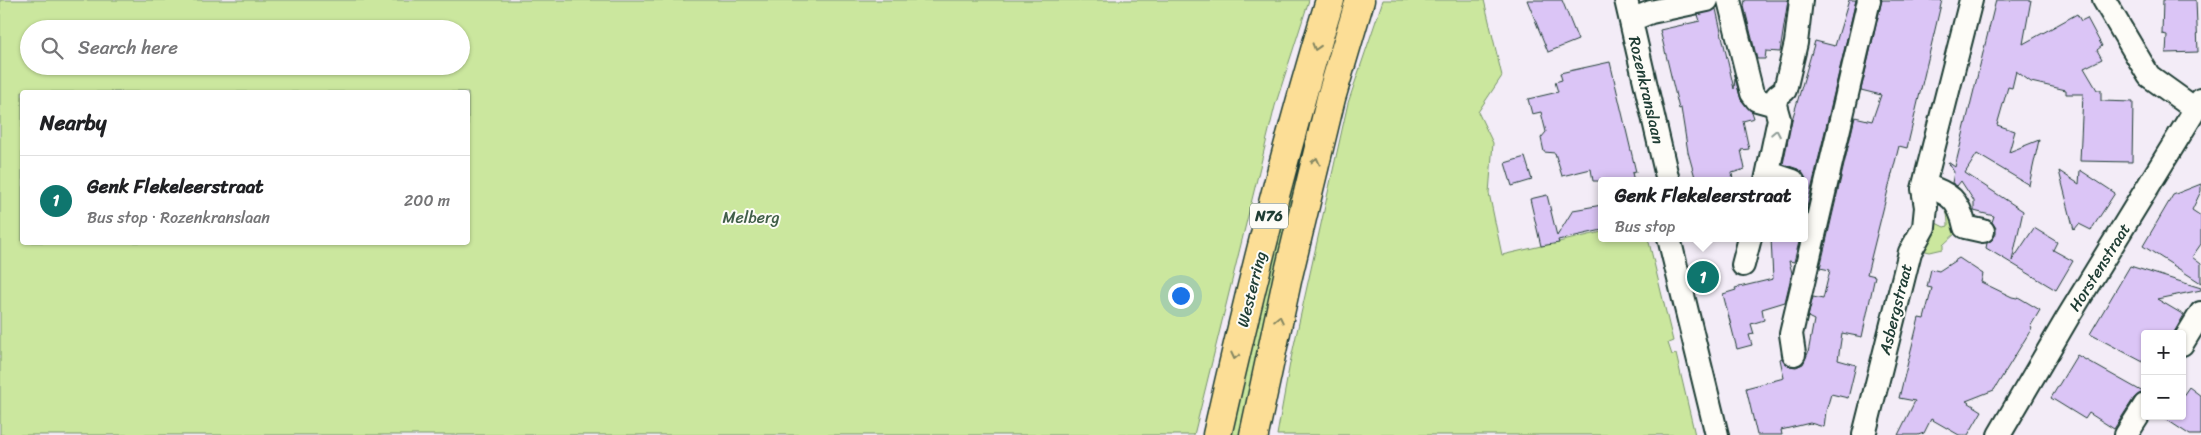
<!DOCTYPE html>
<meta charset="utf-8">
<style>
:root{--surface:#fff;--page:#f2f2f2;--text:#202124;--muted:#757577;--line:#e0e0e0;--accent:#0f766e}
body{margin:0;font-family:Sriracha,sans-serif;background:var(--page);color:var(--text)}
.controls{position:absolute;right:15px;bottom:15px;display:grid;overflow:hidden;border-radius:5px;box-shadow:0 1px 4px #0004}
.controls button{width:45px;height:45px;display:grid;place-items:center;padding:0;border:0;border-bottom:1px solid var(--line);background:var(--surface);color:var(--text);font:25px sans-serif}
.you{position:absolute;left:1180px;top:295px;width:18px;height:18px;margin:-12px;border:4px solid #fff;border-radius:50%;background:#1a73e8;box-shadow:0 0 0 8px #1a73e833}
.badge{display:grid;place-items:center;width:32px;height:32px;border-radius:50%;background:var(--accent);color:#fff;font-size:16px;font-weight:700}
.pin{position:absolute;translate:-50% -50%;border:2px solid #fff;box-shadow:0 1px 5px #0006}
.popup{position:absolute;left:1598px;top:177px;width:210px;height:65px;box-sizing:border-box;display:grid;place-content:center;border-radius:5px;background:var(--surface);filter:drop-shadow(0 1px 4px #0005);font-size:16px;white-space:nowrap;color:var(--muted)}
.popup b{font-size:19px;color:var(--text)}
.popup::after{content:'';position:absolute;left:50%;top:100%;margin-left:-10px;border:10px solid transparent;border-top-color:var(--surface)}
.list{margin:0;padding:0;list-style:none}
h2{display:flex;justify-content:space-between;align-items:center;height:65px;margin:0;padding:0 20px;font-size:21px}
h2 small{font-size:16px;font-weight:400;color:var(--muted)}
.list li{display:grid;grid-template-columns:32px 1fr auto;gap:15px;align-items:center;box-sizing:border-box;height:90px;padding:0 20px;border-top:1px solid var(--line)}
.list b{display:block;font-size:19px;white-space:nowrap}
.list p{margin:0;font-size:16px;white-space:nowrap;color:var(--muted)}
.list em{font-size:16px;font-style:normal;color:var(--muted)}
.icon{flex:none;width:28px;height:28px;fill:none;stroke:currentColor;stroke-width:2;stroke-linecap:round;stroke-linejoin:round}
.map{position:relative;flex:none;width:2201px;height:435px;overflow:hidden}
.search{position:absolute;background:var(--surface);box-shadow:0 1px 4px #0004;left:20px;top:20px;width:450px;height:55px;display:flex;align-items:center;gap:12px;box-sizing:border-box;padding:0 18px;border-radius:28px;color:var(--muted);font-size:19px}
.panel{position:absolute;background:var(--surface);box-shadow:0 1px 4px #0004;left:20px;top:90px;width:450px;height:155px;border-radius:5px}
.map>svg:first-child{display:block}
.green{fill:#cbe79e;stroke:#759269;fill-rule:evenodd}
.building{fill:#dbc5f6;stroke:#1f3d34}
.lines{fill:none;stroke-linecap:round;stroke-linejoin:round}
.minor-casing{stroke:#1f3d34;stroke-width:26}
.highway-casing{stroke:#1f3d34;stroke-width:31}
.minor{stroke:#fdfcf7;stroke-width:22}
.highway{stroke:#fcde96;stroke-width:28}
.oneway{stroke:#828560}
.oneway2{stroke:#8e9c96}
.labels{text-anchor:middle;stroke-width:4;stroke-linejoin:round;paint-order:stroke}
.shield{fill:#fdfcf7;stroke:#62766e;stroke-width:1}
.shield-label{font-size:15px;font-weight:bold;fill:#1f3d34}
.street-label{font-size:16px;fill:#1f3d34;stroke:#fdfcf7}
.park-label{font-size:16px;fill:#415f49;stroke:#fdfcf7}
</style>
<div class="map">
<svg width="2201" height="435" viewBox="0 0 2201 435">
<rect width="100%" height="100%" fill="#f3ecf7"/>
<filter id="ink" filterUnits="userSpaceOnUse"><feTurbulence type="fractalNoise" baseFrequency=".02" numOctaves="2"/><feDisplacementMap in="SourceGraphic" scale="10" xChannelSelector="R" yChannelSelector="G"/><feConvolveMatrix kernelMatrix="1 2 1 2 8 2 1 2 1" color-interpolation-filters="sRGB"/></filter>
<g filter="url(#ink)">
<path class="green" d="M 0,0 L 1309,0 L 1275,106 L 1194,435 L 0,435 ZM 29,29 L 461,29 L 461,66 L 29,66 ZM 22,92 L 468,92 L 468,242 L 22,242 Z
M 1342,0 L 1348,0 L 1242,435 L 1229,435 L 1241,371 Z
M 1383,0 L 1484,0 L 1502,76 L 1478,112 L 1493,143 L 1489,193 L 1502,255 L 1602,232 L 1602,238 L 1648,238 L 1673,341 L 1668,343 L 1672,355 L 1676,354 L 1695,435 L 1277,435 L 1290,363 L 1348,103 Z
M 1931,192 L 1945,198 L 1958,231 L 1943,245 L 1943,249 L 1930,252 L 1917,249 L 1932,221 L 1944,227 L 1948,226 C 1948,216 1947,208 1939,203 L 1932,209 Z"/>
<path class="building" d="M 1527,0 L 1562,0 L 1578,40 L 1548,52 Z
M 1745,0 L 1788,0 L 1780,52 L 1766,51 L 1765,59 L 1757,59 L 1744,6 Z
M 1849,0 L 1856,0 L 1804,220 L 1806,178 L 1798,169 L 1783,164 L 1792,120 L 1815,41 L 1835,46 Z
M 1882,0 L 1942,0 L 1907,148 L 1899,146 L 1867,274 L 1875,276 L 1862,337 L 1842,333 L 1838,360 L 1856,365 L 1848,398 L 1831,394 L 1826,411 L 1824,427 L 1810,423 L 1781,430 L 1782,435 L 1757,435 L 1746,388 L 1784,378 L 1780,359 L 1782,358 L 1789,366 L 1796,367 L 1803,364 L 1808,353 L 1814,320 L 1808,317 L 1813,297 L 1823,299 L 1830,270 L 1820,268 L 1855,117 L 1872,121 L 1881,95 L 1861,90 Z
M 1996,0 L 2031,0 L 2023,44 L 2077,14 L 2081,21 L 2087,18 L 2102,46 L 2097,50 L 2102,59 L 2084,68 L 2097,90 L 2101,90 L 2101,101 L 2133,102 L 2132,162 L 2080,161 L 2083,94 L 2066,94 L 2066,90 L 2031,82 L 2016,71 L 2012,88 L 2008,87 L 1997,125 L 2015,131 L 2009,152 L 2039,140 L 2029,185 L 1977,154 L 1965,173 L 2023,211 L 2012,261 L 2034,228 L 2057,242 L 2053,250 L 2073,261 L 2056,290 L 1986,248 L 1987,243 L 1992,240 L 1996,234 L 1996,228 L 1992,222 L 1994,216 L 1974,211 L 1974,201 L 1961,181 L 1957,186 L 1952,183 L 1954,172 L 1948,162 L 1955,167 Z
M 2163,0 L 2196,0 L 2198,52 L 2166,53 L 2167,35 L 2162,34 Z
M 1716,9 L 1734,89 L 1735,78 L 1741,100 L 1752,112 L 1754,118 L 1743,121 L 1749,149 L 1741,150 L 1745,169 L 1732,173 L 1733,181 L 1696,181 L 1688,152 L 1681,108 L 1679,109 L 1660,30 L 1700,21 L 1698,15 Z
M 1610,62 L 1636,172 L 1632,173 L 1634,181 L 1593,181 L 1591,169 L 1562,176 L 1555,153 L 1544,152 L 1541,138 L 1546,132 L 1541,112 L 1532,114 L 1528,99 L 1558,92 L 1555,82 L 1562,80 L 1560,73 Z
M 1525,157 L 1532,180 L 1512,186 L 1505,163 Z
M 2080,170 L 2115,193 L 2091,230 L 2079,224 L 2074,230 L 2059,171 L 2079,184 Z
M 2201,184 L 2201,191 L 2192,210 L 2201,216 L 2201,244 L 2192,257 L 2201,264 L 2201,283 L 2143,246 L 2173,195 Z
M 1547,195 L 1557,236 L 1573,210 L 1602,205 L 1602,230 L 1558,240 L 1559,243 L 1541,246 L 1530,199 Z
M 1771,238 L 1800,238 L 1794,262 L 1789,261 L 1792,273 L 1785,302 L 1762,309 L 1764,320 L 1751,324 L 1754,334 L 1749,335 L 1752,345 L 1737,349 L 1723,294 L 1736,290 L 1735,288 L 1773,279 Z
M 1959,258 L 1983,274 L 1981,282 L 2012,297 L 2017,298 L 2018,297 L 2040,310 L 2030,327 L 2032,328 L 1994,390 L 1966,401 L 1982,411 L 1968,435 L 1959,435 L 1931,419 L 1924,433 L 1918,435 L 1898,435 L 1915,401 L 1899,398 L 1919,318 L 1924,319 L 1932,288 L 1927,287 L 1931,269 L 1939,271 Z
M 2130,266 L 2201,288 L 2201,290 L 2157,299 L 2184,315 L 2173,334 L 2145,334 L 2145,363 L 2090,334 Z
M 2077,355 L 2143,392 L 2134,398 L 2114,429 L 2089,413 L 2085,419 L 2051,398 Z
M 2189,387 L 2201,396 L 2201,435 L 2190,435 L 2161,416 L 2182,416 L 2182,397 Z"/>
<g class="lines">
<g class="minor-casing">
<path id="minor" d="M 1626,0 L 1668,181
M 1729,0 L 1752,93 L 1757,100 L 1775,105
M 2104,0 L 2149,76 L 2195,109
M 1631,20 L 1651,12 L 1707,0
M 1769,173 L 1793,181
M 1766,181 L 1779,119 L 1775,105 L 1777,96 L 1785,90 L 1796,43 L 1801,0
M 1924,185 C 1950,193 1959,200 1965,227 L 1983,231
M 1669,238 L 1717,435
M 1743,265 L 1750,238
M 2182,344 L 2201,313
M 1794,354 L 1791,334 L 1869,0
M 1864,435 L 1910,252 L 1924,227 L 1926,207 L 1923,189 L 1971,0
M 1999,435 L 2068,317 L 2201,100
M 2126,435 L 2145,405"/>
</g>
<g class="highway-casing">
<path id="highway" d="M 1217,435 C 1250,289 1286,144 1330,0
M 1254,435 L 1288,276 L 1331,98 L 1360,0"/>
</g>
<use href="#minor" class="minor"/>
<use href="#highway" class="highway"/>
</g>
<defs><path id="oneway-chevron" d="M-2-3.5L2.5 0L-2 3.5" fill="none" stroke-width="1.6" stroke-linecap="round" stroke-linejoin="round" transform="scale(1.25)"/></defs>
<g class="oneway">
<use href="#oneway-chevron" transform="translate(1316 47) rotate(107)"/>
<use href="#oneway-chevron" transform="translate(1316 161) rotate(-76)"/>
<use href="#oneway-chevron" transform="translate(1279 319) rotate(-78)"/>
<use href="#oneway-chevron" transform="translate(1235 356) rotate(103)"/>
</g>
<use class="oneway2" href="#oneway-chevron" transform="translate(1776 133) rotate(-79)"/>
</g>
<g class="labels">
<rect class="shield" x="1250" y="203.5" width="38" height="25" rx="4"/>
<g class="shield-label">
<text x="1269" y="221">N76</text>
</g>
<g class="street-label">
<text transform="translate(1647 90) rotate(77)" y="6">Rozenkranslaan</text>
<text transform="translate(2099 267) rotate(-58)" y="6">Horstenstraat</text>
<text transform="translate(1251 289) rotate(-76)" y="6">Westerring</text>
<text transform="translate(1895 309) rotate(-76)" y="6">Asbergstraat</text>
</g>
<g class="park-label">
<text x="751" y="223">Melberg</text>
</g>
</g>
</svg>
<div class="controls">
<button>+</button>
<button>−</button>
</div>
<div class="you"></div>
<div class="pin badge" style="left:1703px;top:277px">1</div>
<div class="popup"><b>Genk Flekeleerstraat</b>Bus stop</div>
<div class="search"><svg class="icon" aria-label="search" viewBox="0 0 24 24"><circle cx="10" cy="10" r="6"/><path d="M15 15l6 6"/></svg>Search here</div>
<section class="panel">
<h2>Nearby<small></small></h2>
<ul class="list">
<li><span class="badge">1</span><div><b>Genk Flekeleerstraat</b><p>Bus stop · Rozenkranslaan</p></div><em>200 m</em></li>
</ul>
</section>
</div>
